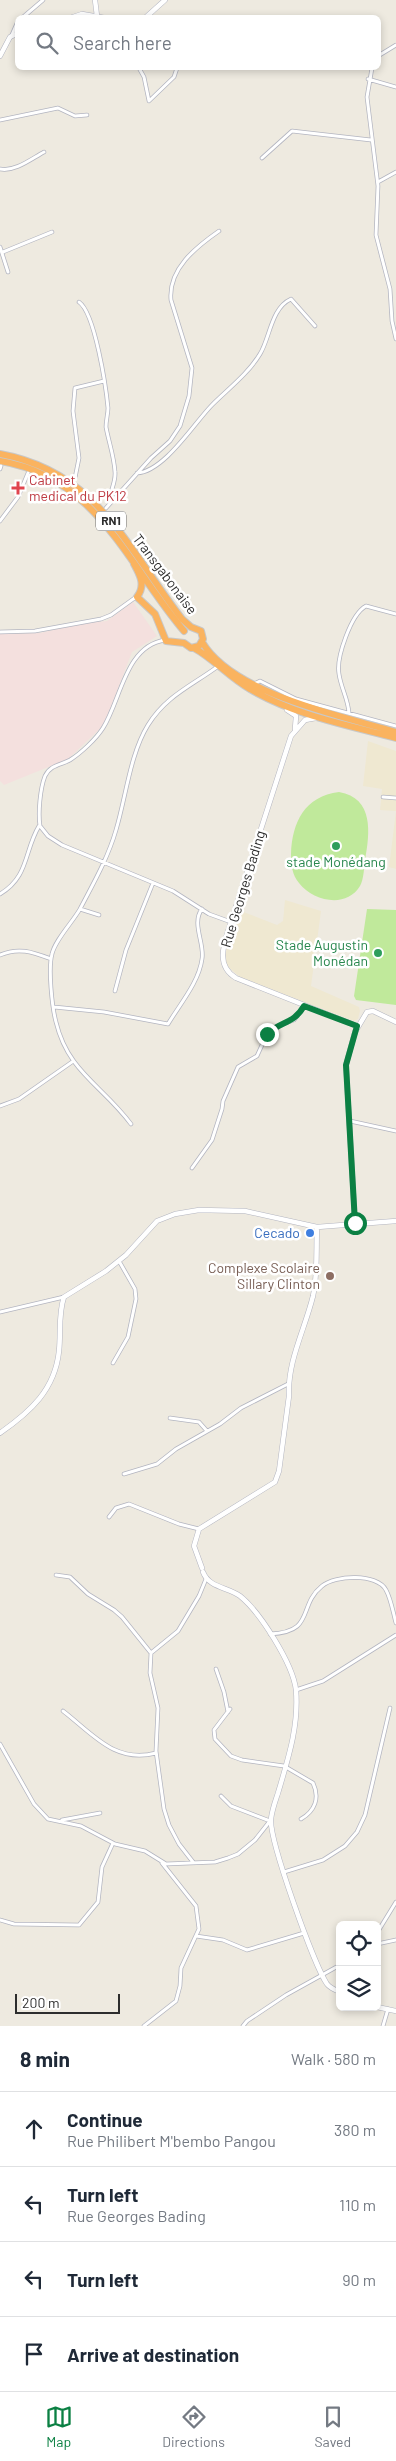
<!DOCTYPE html>
<meta charset="utf-8">
<style>
:root{--surface:#fff;--page:#f6f6f7;--text:#1f2937;--muted:#747a83;--line:#e0e1e3;--accent:#0b8043}
body{margin:0;font-family:Barlow,sans-serif;background:var(--page);color:var(--text)}
.controls{position:absolute;right:15px;bottom:15px;display:grid;overflow:hidden;border-radius:8px;box-shadow:0 2px 8px #0003}
.controls button{width:45px;height:45px;display:grid;place-items:center;padding:0;border:0;border-bottom:1px solid var(--line);background:var(--surface);color:var(--text);font:25px sans-serif}
.scale{position:absolute;left:15px;bottom:12px;width:105px;box-sizing:border-box;padding-left:5px;border:2px solid #2d2d2d;border-top:0;font-size:14px;line-height:18px;white-space:nowrap;color:#2d2d2d;-webkit-text-stroke:4px #fff;paint-order:stroke}
.stop{position:absolute;width:15px;height:15px;margin:-11px;border:4px solid #0b8043;border-radius:50%;background:#fff}
.stop.end{background:#0b8043;border-color:#fff;box-shadow:0 1px 5px #0008}
.list{margin:0;padding:0;list-style:none}
h2{display:flex;justify-content:space-between;align-items:center;height:65px;margin:0;padding:0 20px;font-size:21px}
h2 small{font-size:16px;font-weight:400;color:var(--muted)}
.list li{display:grid;grid-template-columns:32px 1fr auto;gap:15px;align-items:center;box-sizing:border-box;height:75px;padding:0 20px;border-top:1px solid var(--line)}
.list b{display:block;font-size:19px;white-space:nowrap}
.list p{margin:0;font-size:16px;white-space:nowrap;color:var(--muted)}
.list em{font-size:16px;font-style:normal;color:var(--muted)}
.icon{flex:none;width:28px;height:28px;fill:none;stroke:currentColor;stroke-width:2;stroke-linecap:round;stroke-linejoin:round}
.map{position:relative;flex:none;width:396px;height:2026px;overflow:hidden}
.search{position:absolute;background:var(--surface);box-shadow:0 2px 8px #0003;left:15px;right:15px;top:15px;height:55px;display:flex;align-items:center;gap:12px;box-sizing:border-box;padding:0 18px;border-radius:8px;color:var(--muted);font-size:19px}
.sheet{height:365px;background:var(--surface)}
nav{display:flex;justify-content:space-around;align-items:center;box-sizing:border-box;height:70px;border-top:1px solid var(--line);background:var(--surface);font-size:14px;color:var(--muted)}
nav a{display:grid;justify-items:center;gap:2px}
nav .on{color:var(--accent)}
.map>svg:first-child{display:block}
.education{fill:#efe8d1}
.medical{fill:#f4e0de}
.pitch{fill:#c0e99b}
.lines{fill:none;stroke-linecap:round;stroke-linejoin:round}
.street-casing{stroke:#b3b5c0;stroke-width:4.5}
.secondary-casing{stroke:#b3b5c0;stroke-width:5.5}
.highway-casing{stroke:#c8c8c8;stroke-width:8}
.street{stroke:#fff;stroke-width:3}
.secondary{stroke:#fff;stroke-width:4.5}
.highway{stroke:#fab35f;stroke-width:6}
.route{stroke:#0b8043;stroke-width:6}
.health-dot{fill:#e0444e;stroke:#fff;stroke-width:2}
.leisure-dot{fill:#2e9e5b;stroke:#fff;stroke-width:2}
.shop-dot{fill:#3f7fe0;stroke:#fff;stroke-width:2}
.education-dot{fill:#8d6e63;stroke:#fff;stroke-width:2}
.labels{text-anchor:middle;stroke-width:5;stroke-linejoin:round;paint-order:stroke}
.shield{fill:#fff;stroke:#6c6c6c;stroke-width:1}
.shield-label{font-size:12px;font-weight:bold;fill:#2d2d2d}
.health-label{font-size:14px;fill:#be3a42;stroke:#fff;text-anchor:start}
.street-label{font-size:14px;fill:#2d2d2d;stroke:#fff}
.leisure-label{font-size:14px;fill:#27864d;stroke:#fff}
.shop-label{font-size:14px;fill:#366cbe;stroke:#fff;text-anchor:end}
.education-label{font-size:14px;fill:#785e54;stroke:#fff;text-anchor:end}
</style>
<div class="map">
<svg width="396" height="2026" viewBox="0 0 396 2026">
<rect width="100%" height="100%" fill="#eeeae0"/>
<path class="education" d="M 368,741 L 396,751 L 396,869 L 389,867 L 396,811 L 380,810 L 382,789 L 363,786 Z
M 285,900 L 321,911 L 311,986 L 359,1007 L 360,1011 L 358,1019 L 354,1021 L 240,977 L 227,966 L 225,956 L 235,916 L 241,911 L 277,925 L 283,921 Z"/>
<path class="medical" d="M 133,602 L 157,636 L 132,652 L 104,725 L 68,759 L 4,785 L 0,781 L 0,634 L 40,633 L 79,624 L 107,621 Z"/>
<path class="pitch" d="M 339,792 C 374,798 370,833 365,860 C 364,867 364,879 360,886 C 346,909 313,901 299,883 C 292,875 291,864 291,854 C 292,822 305,796 339,792 Z
M 367,909 L 396,910 L 396,1005 L 356,1000 L 354,996 Z"/>
<g class="lines">
<g class="street-casing">
<path id="street" d="M 22,18 L 43,0
M 11,37 L 18,21
M 378,56 L 396,45
M 139,68 L 144,77 L 149,101 L 174,77 L 177,68
M 372,68 L 367,97 L 378,186 L 376,235 L 390,289 L 392,321 L 396,339
M 368,79 L 396,87
M 0,120 L 58,108 L 75,116 L 87,115
M 262,158 L 292,131 L 371,140
M 0,169 C 15,172 31,159 44,152
M 378,182 L 396,172
M 0,247 L 8,272
M 3,252 L 52,232
M 79,302 C 95,313 106,387 108,408 C 108,414 106,420 106,427 C 109,443 114,456 115,472 C 116,483 109,492 110,502
M 0,469 L 1,466
M 137,473 C 164,472 195,422 212,405 C 228,389 248,374 260,354 C 270,338 271,308 291,299 L 315,326
M 75,478 L 79,458 L 73,411 L 75,388 L 104,381
M 106,508 L 151,458 L 170,441 L 180,426 L 189,396 L 192,368 L 171,300 C 168,269 196,247 219,231
M 0,521 L 18,497 L 28,473
M 0,632 L 35,631 L 101,619 L 111,615 L 136,597
M 165,640 C 125,646 121,700 103,728 C 96,739 81,753 70,760 C 61,765 50,765 45,776 C 40,789 38,813 40,826 L 48,836 L 62,845 L 173,891 L 209,914 L 231,922
M 254,684 L 260,681 L 296,699 L 396,726
M 349,713 C 348,699 341,688 339,674 C 336,658 351,614 366,606 L 396,614
M 383,797 L 396,798
M 0,894 C 29,877 24,851 39,826
M 80,909 L 99,915
M 0,955 C 19,947 32,952 51,959
M 115,991 L 126,950 L 153,883
M 54,1007 L 104,1012 L 168,1024 C 180,1004 199,982 202,959 C 205,944 191,923 202,909
M 0,1106 L 19,1099 L 72,1062
M 350,1121 L 396,1131
M 131,1124 C 102,1085 68,1072 56,1022 C 52,1007 48,969 52,954 C 55,940 72,923 80,909 C 93,884 108,858 116,830 C 126,797 130,754 148,725 C 166,696 191,686 217,667
M 192,1168 L 212,1140 L 222,1109 L 223,1101 L 238,1067 L 257,1056 L 267,1034 L 275,1027 L 294,1020 L 305,1006
M 0,1312 L 64,1297
M 113,1363 L 128,1337 L 136,1299 L 135,1289 L 119,1261
M 170,1418 L 199,1422 L 207,1431
M 124,1474 L 157,1464 L 176,1449 L 220,1424 L 241,1408 L 288,1384
M 109,1517 L 116,1508 L 129,1504 L 179,1524 L 199,1529
M 56,1575 L 70,1577 L 88,1594 L 114,1610 L 122,1617 L 151,1653
M 270,1634 C 316,1632 297,1606 322,1586 C 335,1575 377,1573 386,1590 C 391,1599 393,1612 396,1623
M 216,1669 L 224,1692 L 228,1712
M 296,1690 L 323,1681 L 396,1635
M 230,1709 L 214,1730 L 215,1739 L 231,1756 L 242,1760 L 284,1766 L 313,1783 C 320,1798 315,1811 301,1819
M 63,1711 C 93,1734 115,1764 156,1753
M 0,1744 L 34,1804 L 48,1819 L 81,1826 L 115,1844 L 145,1851 L 166,1864 L 215,1862 L 228,1858 L 238,1854 L 255,1840 L 270,1821 L 231,1806 L 221,1796
M 62,1820 L 100,1813
M 193,1862 L 179,1844 L 169,1825 L 164,1809 L 156,1751 L 158,1708 L 150,1673 L 151,1653 L 178,1631 L 199,1596 L 206,1579
M 284,1872 L 323,1860 L 345,1846 L 357,1832 L 365,1815 L 390,1708
M 0,1920 L 14,1924 L 79,1925 L 98,1902 L 102,1867 L 113,1843
M 377,1933 L 396,1902
M 196,1936 L 223,1940 L 247,1950 L 304,1933
M 377,1944 L 396,1940
M 144,2026 L 176,2001 L 180,1986 L 181,1968 L 199,1929 L 196,1906 L 162,1863
M 243,2026 L 247,2021 L 286,1995 L 340,1965
M 383,2026 L 388,2009"/>
</g>
<g class="secondary-casing">
<path id="secondary" d="M 95,0 L 97,16
M 70,18 L 82,14 L 105,18
M 145,18 L 165,0
M 0,56 L 10,37 L 18,33
M 287,710 L 296,716 L 295,729
M 316,718 L 305,720 L 291,736 L 231,922 C 225,941 214,965 236,978 L 357,1026
M 355,1223 L 346,1065 L 355,1032 L 367,1012 L 373,1011 L 396,1022
M 0,1433 C 30,1412 55,1390 59,1351 C 61,1334 58,1314 64,1297 L 106,1271 L 126,1255 L 157,1221 L 175,1214 L 199,1210 L 245,1211 L 317,1227 L 396,1221
M 202,1568 L 194,1546 L 199,1529 L 275,1482 L 279,1471 L 289,1396 C 287,1362 305,1329 313,1296 C 318,1273 316,1250 317,1227
M 203,1572 C 209,1588 228,1587 240,1596 C 260,1612 293,1664 296,1690 C 299,1726 288,1759 278,1793 C 275,1802 272,1810 271,1819 C 269,1840 314,1965 327,1984 C 330,1988 335,1990 340,1992
M 377,2007 L 396,2011"/>
</g>
<g class="highway-casing">
<path id="highway" d="M 0,454 C 98,472 127,548 182,619 L 191,627 L 201,631 L 203,639 L 199,646 L 191,648 L 184,643 L 166,641 L 155,614 L 137,597 C 146,585 140,575 134,564
M 0,461 C 97,477 127,564 184,631
M 202,642 C 233,694 341,716 396,732
M 194,648 C 213,658 230,678 250,689 C 294,715 347,725 396,738"/>
</g>
<use href="#street" class="street"/>
<use href="#secondary" class="secondary"/>
<use href="#highway" class="highway"/>
</g>
<g class="lines">
<path class="route" d="M 267,1034 C 281,1021 294,1024 304,1006 L 357,1026 L 346,1065 L 355,1223"/>
</g>
<path class="health-dot" d="M15.5 480.5h5v5h5v5h-5v5h-5v-5h-5v-5h5z"/>
<g class="leisure-dot">
<circle cx="336" cy="846" r="5"/>
<circle cx="378" cy="953" r="5"/>
</g>
<circle class="shop-dot" cx="310" cy="1233" r="5"/>
<circle class="education-dot" cx="330" cy="1276" r="5"/>
<g class="labels">
<rect class="shield" x="96" y="511.5" width="30" height="19" rx="4"/>
<g class="shield-label">
<text x="111" y="525">RN1</text>
</g>
<g class="health-label">
<text x="29" y="485">Cabinet<tspan x="29" dy="16">medical du PK12</tspan></text>
</g>
<g class="street-label">
<text transform="translate(165 574) rotate(53)" y="5">Transgabonaise</text>
<text transform="translate(243 889) rotate(-73)" y="5">Rue Georges Bading</text>
</g>
<g class="leisure-label">
<text x="336" y="867">stade Monédang</text>
<text x="368" y="950" text-anchor="end">Stade Augustin<tspan x="368" dy="16">Monédan</tspan></text>
</g>
<g class="shop-label">
<text x="300" y="1238">Cecado</text>
</g>
<g class="education-label">
<text x="320" y="1273">Complexe Scolaire<tspan x="320" dy="16">Sillary Clinton</tspan></text>
</g>
</g>
</svg>
<div class="controls">
<button><svg class="icon" aria-label="locate" viewBox="0 0 24 24"><circle cx="12" cy="12" r="6"/><path d="M12 2v4M12 18v4M2 12h4M18 12h4"/></svg></button>
<button><svg class="icon" aria-label="layers" viewBox="0 0 24 24"><path d="M12 4l9 5-9 5-9-5zM3 14l9 5 9-5"/></svg></button>
</div>
<div class="scale">200 m</div>
<div class="stop" style="left:355px;top:1223px"></div>
<div class="stop end" style="left:267px;top:1034px"></div>
<div class="search"><svg class="icon" aria-label="search" viewBox="0 0 24 24"><circle cx="10" cy="10" r="6"/><path d="M15 15l6 6"/></svg>Search here</div>
</div>
<section class="sheet">
<h2>8 min<small>Walk · 580 m</small></h2>
<ul class="list">
<li><svg class="icon" aria-label="ahead" viewBox="0 0 24 24"><path d="M12 20V5M6 11l6-6 6 6"/></svg><div><b>Continue</b><p>Rue Philibert M'bembo Pangou</p></div><em>380 m</em></li>
<li><svg class="icon" aria-label="left" viewBox="0 0 24 24"><path d="M17 20v-9H6M10 6l-5 5 5 5"/></svg><div><b>Turn left</b><p>Rue Georges Bading</p></div><em>110 m</em></li>
<li><svg class="icon" aria-label="left" viewBox="0 0 24 24"><path d="M17 20v-9H6M10 6l-5 5 5 5"/></svg><div><b>Turn left</b></div><em>90 m</em></li>
<li><svg class="icon" aria-label="arrive" viewBox="0 0 24 24"><path d="M6 21V4h12l-3 4 3 4H6"/></svg><div><b>Arrive at destination</b></div></li>
</ul>
</section>
<nav>
<a class="on"><svg class="icon" aria-label="map" viewBox="0 0 24 24"><path d="M3 6l6-2 6 2 6-2v14l-6 2-6-2-6 2zM9 4v14M15 6v14"/></svg>Map</a>
<a><svg class="icon" aria-label="directions" viewBox="0 0 24 24"><path d="M12 3l9 9-9 9-9-9zM9 14v-3h6M13 9l2 2-2 2"/></svg>Directions</a>
<a><svg class="icon" aria-label="saved" viewBox="0 0 24 24"><path d="M7 4h10v16l-5-4-5 4z"/></svg>Saved</a>
</nav>
